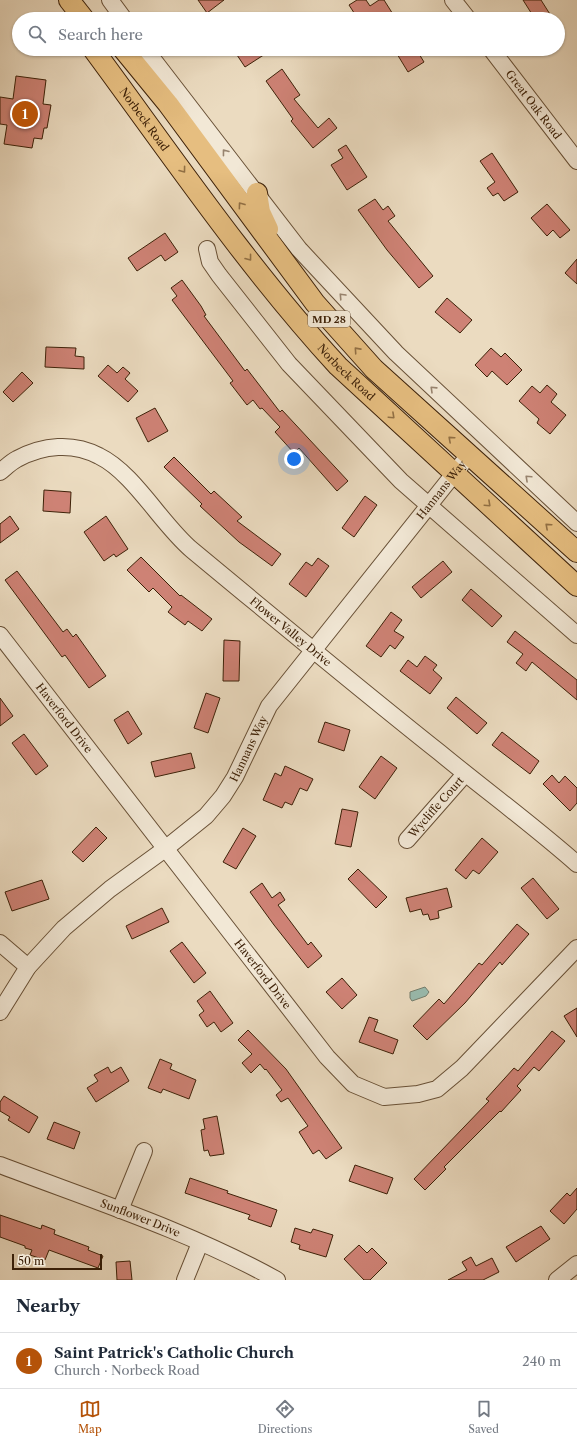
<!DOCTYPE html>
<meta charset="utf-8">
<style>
:root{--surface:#fff;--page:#f2f2f3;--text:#1f2937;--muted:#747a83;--line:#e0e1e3;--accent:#b45309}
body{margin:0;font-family:"Libre Caslon Text",serif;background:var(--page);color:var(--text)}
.scale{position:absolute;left:12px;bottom:10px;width:90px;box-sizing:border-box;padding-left:4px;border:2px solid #3d2108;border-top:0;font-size:11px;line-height:14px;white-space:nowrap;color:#3d2108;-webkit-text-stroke:3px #f2e8d6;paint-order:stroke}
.you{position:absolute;left:294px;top:459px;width:14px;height:14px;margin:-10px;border:3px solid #fff;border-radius:50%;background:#1a73e8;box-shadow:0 0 0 6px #1a73e833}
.badge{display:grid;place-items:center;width:26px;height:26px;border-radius:50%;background:var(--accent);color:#fff;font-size:13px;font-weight:700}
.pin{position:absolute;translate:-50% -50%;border:2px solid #fff;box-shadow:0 1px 4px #0006}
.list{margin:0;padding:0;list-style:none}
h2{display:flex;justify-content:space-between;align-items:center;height:52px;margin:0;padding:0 16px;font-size:17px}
h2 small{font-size:13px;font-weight:400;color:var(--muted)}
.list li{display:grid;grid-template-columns:26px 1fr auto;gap:12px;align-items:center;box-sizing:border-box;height:56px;padding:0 16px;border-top:1px solid var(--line)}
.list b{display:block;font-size:15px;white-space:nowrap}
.list p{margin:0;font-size:13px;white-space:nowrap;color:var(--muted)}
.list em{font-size:13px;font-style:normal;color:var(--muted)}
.icon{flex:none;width:22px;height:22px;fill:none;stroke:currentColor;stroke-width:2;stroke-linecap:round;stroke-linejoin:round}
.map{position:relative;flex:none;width:577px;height:1280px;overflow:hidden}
.search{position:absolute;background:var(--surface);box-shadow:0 1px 3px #0004;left:12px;right:12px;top:12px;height:44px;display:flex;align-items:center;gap:10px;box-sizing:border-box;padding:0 14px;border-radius:22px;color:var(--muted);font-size:15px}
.sheet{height:108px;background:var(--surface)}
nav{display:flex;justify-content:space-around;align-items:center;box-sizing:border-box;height:56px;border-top:1px solid var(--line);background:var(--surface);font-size:11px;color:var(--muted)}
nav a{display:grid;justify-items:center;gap:2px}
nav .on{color:var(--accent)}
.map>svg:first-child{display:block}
.water{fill:#99bbae;stroke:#747d6c}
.building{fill:#ce8275;stroke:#3d2108}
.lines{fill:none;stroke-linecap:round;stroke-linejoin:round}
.minor-casing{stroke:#685036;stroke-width:18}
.major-casing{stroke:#3d2108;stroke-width:22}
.minor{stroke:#f2e8d6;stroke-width:16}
.major{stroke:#e6be80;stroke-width:20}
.oneway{stroke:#98846f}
.oneway2{stroke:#927044}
.labels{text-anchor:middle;stroke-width:3;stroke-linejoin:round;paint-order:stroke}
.shield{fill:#f2e8d6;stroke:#735d46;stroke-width:1}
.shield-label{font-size:10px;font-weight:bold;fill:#3d2108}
.street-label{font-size:11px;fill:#3d2108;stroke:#f2e8d6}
</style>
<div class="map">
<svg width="577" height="1280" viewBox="0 0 577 1280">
<rect width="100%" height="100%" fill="#ebdbc0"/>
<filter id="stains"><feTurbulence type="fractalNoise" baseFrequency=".005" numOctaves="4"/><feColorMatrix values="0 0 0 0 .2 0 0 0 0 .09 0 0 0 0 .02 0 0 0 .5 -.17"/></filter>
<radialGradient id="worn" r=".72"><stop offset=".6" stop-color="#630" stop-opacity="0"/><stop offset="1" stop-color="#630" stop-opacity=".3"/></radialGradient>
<path class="water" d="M 425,987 L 429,992 L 426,996 L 412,1001 L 410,998 L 410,992 Z"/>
<path class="building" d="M 198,0 L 224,0 L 207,13 Z
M 357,0 L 366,0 L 370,6 L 379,0 L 384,0 L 396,19 L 358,19 L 349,5 Z
M 523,0 L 541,0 L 553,19 L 535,19 Z
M 233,49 L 273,49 L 245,67 Z
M 394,49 L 416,49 L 424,62 L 408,72 Z
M 282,69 L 300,95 L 294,99 L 318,128 L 329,118 L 337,128 L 313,148 L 291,121 L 293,119 L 266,81 Z
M 16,76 L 46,80 L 43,104 L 51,105 L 47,128 L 44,128 L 42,139 L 34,138 L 32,148 L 4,144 L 7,125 L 0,124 L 0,97 L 13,99 Z
M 346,145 L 367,177 L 347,190 L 331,165 L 343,158 L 338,150 Z
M 492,153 L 518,192 L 504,201 L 498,193 L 493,196 L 487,188 L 495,182 L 480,161 Z
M 375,199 L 383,210 L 388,206 L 395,216 L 388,221 L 433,276 L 419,288 L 387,250 L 358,210 Z
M 547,204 L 570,230 L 560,238 L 553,230 L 547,236 L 531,218 Z
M 165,233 L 178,252 L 165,261 L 161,255 L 137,271 L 128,258 Z
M 577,259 L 577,284 L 565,273 Z
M 182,280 L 201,306 L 206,315 L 204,316 L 245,371 L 247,369 L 280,412 L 282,410 L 348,481 L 337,491 L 299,448 L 294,453 L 275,432 L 280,427 L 262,408 L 260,409 L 253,400 L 247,405 L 230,383 L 233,381 L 172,300 L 177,296 L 171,288 Z
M 447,298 L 472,320 L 460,333 L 435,312 Z
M 46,347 L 76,348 L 75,356 L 84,357 L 84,369 L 45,367 Z
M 491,348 L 501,357 L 505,353 L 522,370 L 507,385 L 492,371 L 487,377 L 475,365 Z
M 108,365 L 117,373 L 123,367 L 130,373 L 125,379 L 138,391 L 128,402 L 98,376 Z
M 22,372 L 33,383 L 13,402 L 3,392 Z
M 547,385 L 557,394 L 551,402 L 566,415 L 550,434 L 537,423 L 539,419 L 519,401 L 532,386 L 540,393 Z
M 155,408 L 168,431 L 148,442 L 136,418 Z
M 174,457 L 211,494 L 214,491 L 242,517 L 237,521 L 281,554 L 272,566 L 239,542 L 200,506 L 202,504 L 164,467 Z
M 44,490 L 71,492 L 70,513 L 43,511 Z
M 365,496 L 377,505 L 354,537 L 342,528 Z
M 10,516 L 19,529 L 0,543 L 0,524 Z
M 106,516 L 128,549 L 116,557 L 114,554 L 104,561 L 84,532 Z
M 141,557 L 180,596 L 181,595 L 212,619 L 202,631 L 188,621 L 185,625 L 168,612 L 172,607 L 153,588 L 149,592 L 127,570 Z
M 318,558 L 329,566 L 306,597 L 289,584 L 306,562 L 312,566 Z
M 443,561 L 452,572 L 421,598 L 412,587 Z
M 17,571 L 63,632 L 67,629 L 73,637 L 76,634 L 106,676 L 89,688 L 65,655 L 62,657 L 5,580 Z
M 471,589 L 502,616 L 492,627 L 462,600 Z
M 391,612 L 402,620 L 394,631 L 404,637 L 395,649 L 390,645 L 381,657 L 366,646 Z
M 515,631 L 577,680 L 577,700 L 532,662 L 526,671 L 516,663 L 523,654 L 507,642 Z
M 224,640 L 240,641 L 239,681 L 223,681 Z
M 425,656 L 437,665 L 433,670 L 442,678 L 430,694 L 400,671 L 408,660 L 417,667 Z
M 206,693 L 220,698 L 208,733 L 194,728 Z
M 456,697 L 487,723 L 477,734 L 447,708 Z
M 0,698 L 13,716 L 0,726 Z
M 128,711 L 142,734 L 128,744 L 114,720 Z
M 325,722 L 350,730 L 344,751 L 318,742 Z
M 502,732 L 539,761 L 530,774 L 492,745 Z
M 24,734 L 48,766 L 36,775 L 12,743 Z
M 191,753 L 195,768 L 155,777 L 151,762 Z
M 381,756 L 397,768 L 375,799 L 359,787 Z
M 285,766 L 313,779 L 307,791 L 300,788 L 292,805 L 285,802 L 282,808 L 263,800 L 275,773 L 281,776 Z
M 552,775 L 559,783 L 565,776 L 577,788 L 577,803 L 570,811 L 543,784 Z
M 342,809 L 358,812 L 351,847 L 335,844 Z
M 96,827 L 107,838 L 83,862 L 72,852 Z
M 243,828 L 256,836 L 236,869 L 223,862 Z
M 482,838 L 498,852 L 479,874 L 473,870 L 466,879 L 455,870 Z
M 358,869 L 387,897 L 376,908 L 348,879 Z
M 533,878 L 559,909 L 547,919 L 521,888 Z
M 42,880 L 49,899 L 12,911 L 5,892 Z
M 262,883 L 272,898 L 280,892 L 285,900 L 278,905 L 308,945 L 311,942 L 322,956 L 308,968 L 274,925 L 250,892 Z
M 447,888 L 452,907 L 438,911 L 439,918 L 430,920 L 428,914 L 423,915 L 421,909 L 410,912 L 406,898 Z
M 162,908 L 169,922 L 132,939 L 126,926 Z
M 517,924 L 529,934 L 502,965 L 500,962 L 465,1003 L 427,1040 L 413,1026 L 439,999 L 444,1004 L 479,963 L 482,965 Z
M 182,942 L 206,973 L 194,983 L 170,951 Z
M 342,978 L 357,995 L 342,1009 L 326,992 Z
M 210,991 L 233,1023 L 221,1032 L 214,1022 L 207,1027 L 199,1015 L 204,1011 L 197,1001 Z
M 577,1008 L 577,1037 L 564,1016 Z
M 369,1017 L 378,1020 L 374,1031 L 398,1040 L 393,1054 L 359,1042 Z
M 248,1030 L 286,1069 L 342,1148 L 326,1159 L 319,1150 L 313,1154 L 299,1132 L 308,1126 L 288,1098 L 281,1102 L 276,1095 L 282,1090 L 266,1069 L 265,1070 L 260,1064 L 251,1073 L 242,1063 L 252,1054 L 238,1040 Z
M 552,1031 L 565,1041 L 539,1071 L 534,1067 L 517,1086 L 521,1090 L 501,1112 L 500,1111 L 444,1167 L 446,1169 L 425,1190 L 414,1179 L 489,1101 L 486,1099 L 514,1068 L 518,1071 Z
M 160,1059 L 172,1064 L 170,1069 L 196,1080 L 189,1099 L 163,1089 L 161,1093 L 148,1088 Z
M 108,1067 L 111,1073 L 121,1067 L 129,1081 L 96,1102 L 87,1088 L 98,1081 L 94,1075 Z
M 4,1096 L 38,1117 L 29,1133 L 8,1120 L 10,1117 L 0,1111 L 0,1102 Z
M 217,1116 L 224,1154 L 210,1156 L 208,1150 L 204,1151 L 201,1130 L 205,1129 L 203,1119 Z
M 54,1122 L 80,1132 L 74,1149 L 47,1139 Z
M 355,1165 L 393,1178 L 387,1194 L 349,1181 Z
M 190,1178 L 228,1191 L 227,1193 L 277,1210 L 271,1227 L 248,1219 L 250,1215 L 185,1193 Z
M 577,1188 L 577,1209 L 564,1224 L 550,1211 L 567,1193 L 570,1196 Z
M 0,1215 L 41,1229 L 42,1225 L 55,1230 L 54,1234 L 89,1247 L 88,1250 L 103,1256 L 98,1268 L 49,1250 L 45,1260 L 30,1255 L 32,1250 L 25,1248 L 25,1246 L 0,1237 Z
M 541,1226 L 550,1239 L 516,1262 L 506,1247 Z
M 295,1228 L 311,1233 L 313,1229 L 333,1235 L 326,1257 L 299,1249 L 300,1245 L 291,1242 Z
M 359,1245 L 367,1253 L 372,1248 L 387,1263 L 370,1280 L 364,1280 L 344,1259 Z
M 471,1257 L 476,1266 L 492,1258 L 499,1272 L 483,1280 L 448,1280 L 467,1270 L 462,1262 Z
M 130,1261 L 132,1280 L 117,1280 L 116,1262 Z"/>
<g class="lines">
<g class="minor-casing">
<g id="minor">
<path d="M 110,0 L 124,19"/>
<path d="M 453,0 L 468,19"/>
<path d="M 145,49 L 299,249 L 396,353 L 577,523"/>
<path id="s1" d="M 491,49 L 577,161"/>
<path d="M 207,249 L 210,262 L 219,275 L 289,364 L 401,481 L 577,635"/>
<path id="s2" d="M 0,472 C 5,468 11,462 17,459 C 43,445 73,442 99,456 C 134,473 161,524 192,550 C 274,618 356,686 439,752 C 485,790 533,825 577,864"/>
<path id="s3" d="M 0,635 L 327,1057 L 353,1084 L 384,1097 L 418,1094 L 437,1089 L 462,1068 L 577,948"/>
<path id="s4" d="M 407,840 L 465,774"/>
<path d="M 0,943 L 28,967"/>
<path id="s5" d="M 0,1012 L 28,967 L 64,928 L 110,889 L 165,849 L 206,816 L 223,796 L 235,777 L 269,706 L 469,455"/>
<path id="s6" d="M 0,1165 C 92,1200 191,1232 277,1280"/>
<path d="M 120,1210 L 144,1151"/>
<path d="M 185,1280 L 200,1243"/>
<path d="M 557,1280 L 577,1264"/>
</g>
</g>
<g class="major-casing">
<g id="major">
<path d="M 69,0 L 84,19"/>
<path id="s7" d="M 93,49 C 172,156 248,268 338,366 L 577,586"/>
<path d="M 123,49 L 168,104 L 315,303 L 374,369 L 577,552"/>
<path d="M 257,193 L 260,212 L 268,229"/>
</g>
</g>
<use href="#minor" class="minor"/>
<use href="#major" class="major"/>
</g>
<defs><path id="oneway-chevron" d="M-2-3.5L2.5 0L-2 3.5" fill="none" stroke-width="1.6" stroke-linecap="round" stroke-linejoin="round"/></defs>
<g class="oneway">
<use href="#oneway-chevron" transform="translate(225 152) rotate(-128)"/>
<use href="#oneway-chevron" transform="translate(342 296) rotate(-133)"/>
<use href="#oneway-chevron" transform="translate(433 389) rotate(-136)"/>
<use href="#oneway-chevron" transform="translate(528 478) rotate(-137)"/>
</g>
<g class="oneway2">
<use href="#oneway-chevron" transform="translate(183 170) rotate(53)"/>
<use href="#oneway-chevron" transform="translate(241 205) rotate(-126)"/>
<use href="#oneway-chevron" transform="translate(249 258) rotate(52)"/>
<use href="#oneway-chevron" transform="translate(357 350) rotate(-132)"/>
<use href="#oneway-chevron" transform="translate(392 416) rotate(43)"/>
<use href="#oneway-chevron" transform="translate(451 439) rotate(-138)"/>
<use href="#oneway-chevron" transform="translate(488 504) rotate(43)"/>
<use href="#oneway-chevron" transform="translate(548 526) rotate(-138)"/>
</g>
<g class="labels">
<rect class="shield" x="308" y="311" width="42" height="16" rx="3"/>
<g class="shield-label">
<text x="329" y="323">MD 28</text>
</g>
<g class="street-label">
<text dy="4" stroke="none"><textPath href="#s1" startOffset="70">Great Oak Road</textPath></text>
<text dy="4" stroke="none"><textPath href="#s7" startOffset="87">Norbeck Road</textPath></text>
<text dy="4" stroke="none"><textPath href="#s7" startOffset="411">Norbeck Road</textPath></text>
<text dy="4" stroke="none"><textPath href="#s5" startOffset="691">Hannans Way</textPath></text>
<text dy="4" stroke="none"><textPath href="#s2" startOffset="368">Flower Valley Drive</textPath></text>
<text dy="4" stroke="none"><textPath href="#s3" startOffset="105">Haverford Drive</textPath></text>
<text dy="4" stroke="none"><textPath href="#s5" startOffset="367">Hannans Way</textPath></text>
<text dy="4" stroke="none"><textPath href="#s4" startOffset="44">Wycliffe Court</textPath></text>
<text dy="4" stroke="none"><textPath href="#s3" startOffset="429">Haverford Drive</textPath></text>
<text dy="4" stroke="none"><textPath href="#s6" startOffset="150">Sunflower Drive</textPath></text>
</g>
</g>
<rect width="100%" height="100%" filter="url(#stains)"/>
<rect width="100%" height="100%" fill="url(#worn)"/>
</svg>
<div class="scale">50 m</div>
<div class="you"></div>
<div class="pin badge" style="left:25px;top:114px">1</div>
<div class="search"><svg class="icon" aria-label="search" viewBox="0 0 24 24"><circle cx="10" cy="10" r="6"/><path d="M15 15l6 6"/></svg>Search here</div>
</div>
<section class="sheet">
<h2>Nearby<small></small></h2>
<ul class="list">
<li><span class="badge">1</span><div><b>Saint Patrick's Catholic Church</b><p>Church · Norbeck Road</p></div><em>240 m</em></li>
</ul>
</section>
<nav>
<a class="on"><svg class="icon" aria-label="map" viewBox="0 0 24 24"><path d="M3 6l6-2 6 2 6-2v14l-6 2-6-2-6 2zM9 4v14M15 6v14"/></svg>Map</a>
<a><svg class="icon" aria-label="directions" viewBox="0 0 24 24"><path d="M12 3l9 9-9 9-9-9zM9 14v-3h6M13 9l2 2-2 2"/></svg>Directions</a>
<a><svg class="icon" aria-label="saved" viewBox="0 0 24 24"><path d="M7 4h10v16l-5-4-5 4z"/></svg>Saved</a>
</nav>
